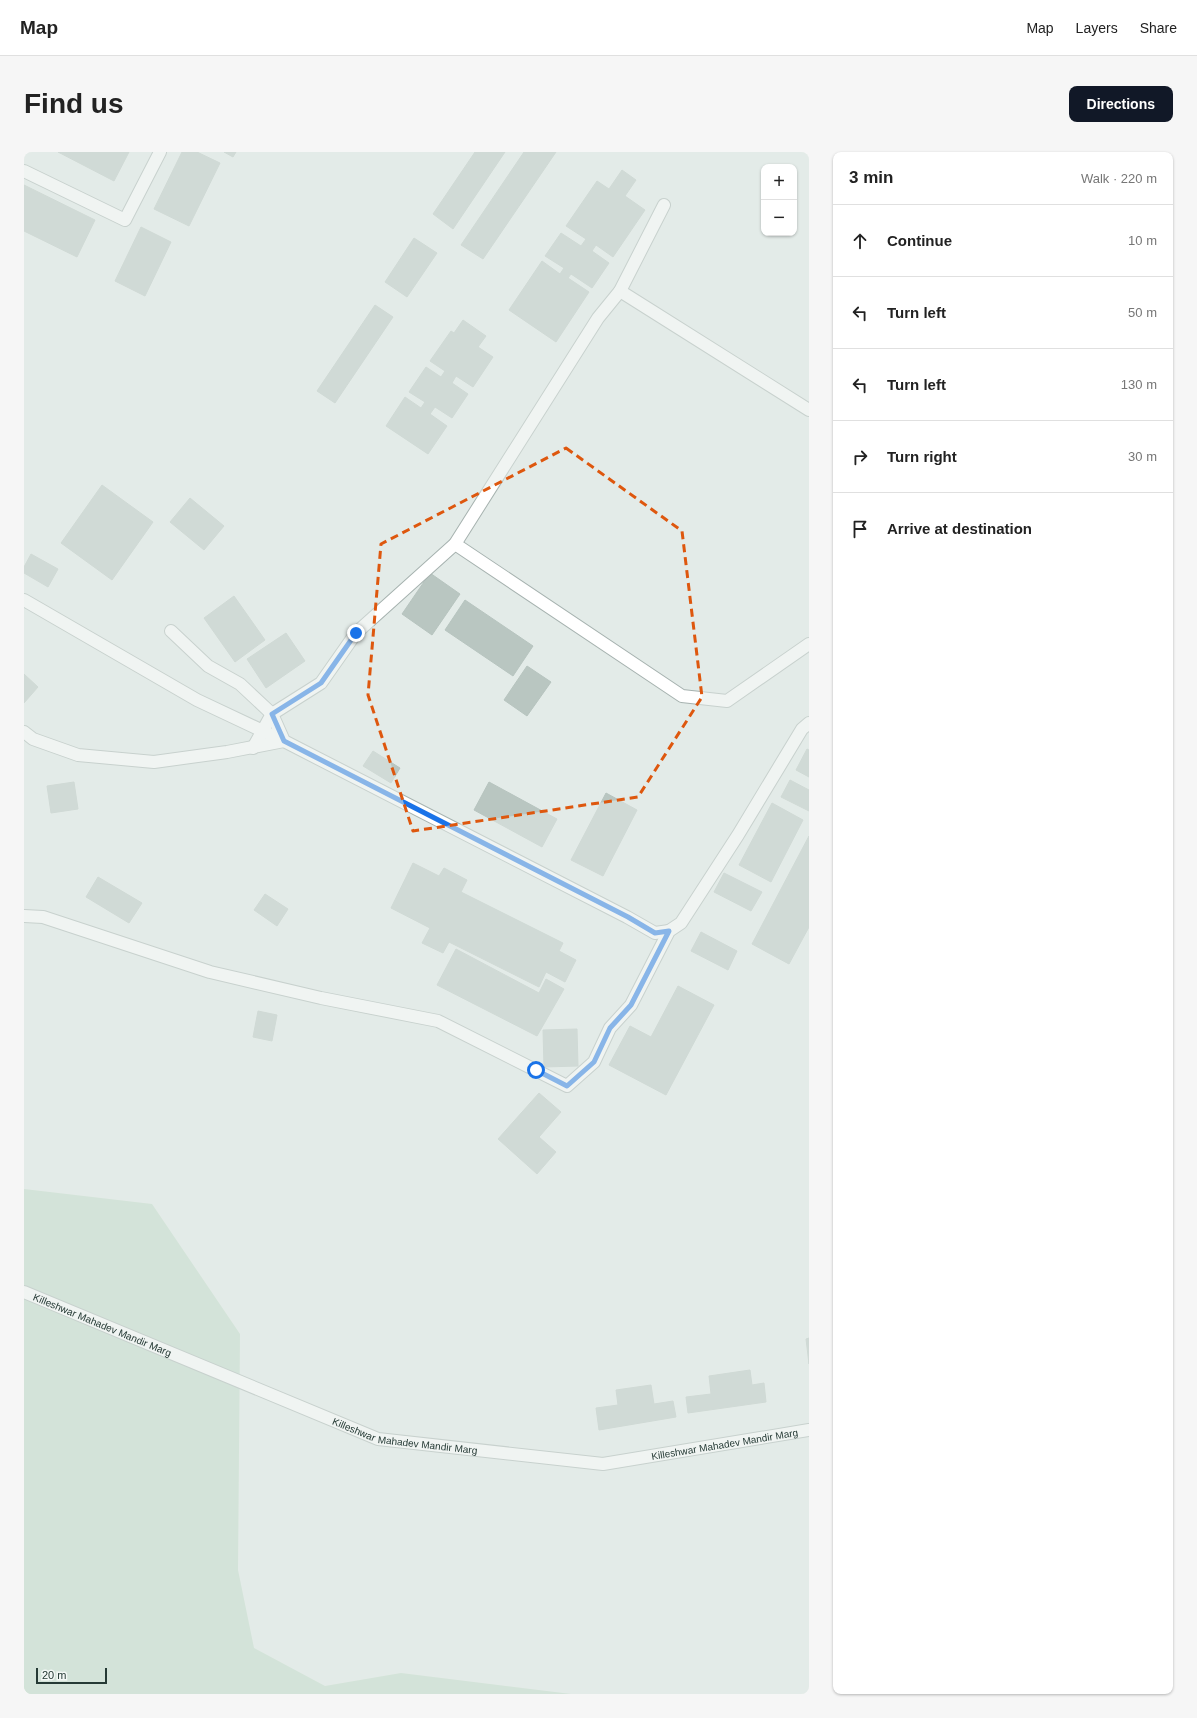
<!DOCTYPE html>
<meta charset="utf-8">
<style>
:root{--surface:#fff;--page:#f6f6f6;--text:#222;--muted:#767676;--line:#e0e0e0;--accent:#111827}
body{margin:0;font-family:Arial,sans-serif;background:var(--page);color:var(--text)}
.controls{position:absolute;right:12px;top:12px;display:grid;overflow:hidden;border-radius:8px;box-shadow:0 1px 3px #0004}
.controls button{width:36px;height:36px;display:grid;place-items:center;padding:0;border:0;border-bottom:1px solid var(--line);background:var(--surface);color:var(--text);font:20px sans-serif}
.scale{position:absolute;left:12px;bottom:10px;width:71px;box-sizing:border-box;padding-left:4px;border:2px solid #253a35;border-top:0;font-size:11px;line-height:14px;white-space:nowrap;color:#253a35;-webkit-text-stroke:3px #f4f8f6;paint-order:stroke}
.stop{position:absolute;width:12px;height:12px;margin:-9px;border:3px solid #1a73e8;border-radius:50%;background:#fff}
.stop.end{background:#1a73e8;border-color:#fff;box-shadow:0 1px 4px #0008}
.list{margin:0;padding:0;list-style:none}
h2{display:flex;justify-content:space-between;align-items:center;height:52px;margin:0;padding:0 16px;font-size:17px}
h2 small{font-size:13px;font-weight:400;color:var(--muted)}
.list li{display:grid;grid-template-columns:26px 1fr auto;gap:12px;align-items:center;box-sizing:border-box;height:72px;padding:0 16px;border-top:1px solid var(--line)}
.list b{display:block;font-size:15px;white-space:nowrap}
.list em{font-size:13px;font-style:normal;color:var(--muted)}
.icon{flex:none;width:22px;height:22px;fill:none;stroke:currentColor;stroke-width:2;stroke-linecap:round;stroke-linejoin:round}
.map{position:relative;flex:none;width:785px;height:1542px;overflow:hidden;border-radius:8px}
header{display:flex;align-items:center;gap:24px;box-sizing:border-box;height:56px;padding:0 20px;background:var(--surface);border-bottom:1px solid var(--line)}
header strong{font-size:19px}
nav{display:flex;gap:22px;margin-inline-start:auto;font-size:14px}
.intro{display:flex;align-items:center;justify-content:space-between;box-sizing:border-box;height:96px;padding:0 24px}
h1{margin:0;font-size:28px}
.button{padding:10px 18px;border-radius:8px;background:var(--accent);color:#fff;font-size:14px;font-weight:700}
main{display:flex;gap:24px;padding:0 24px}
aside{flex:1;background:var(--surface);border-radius:8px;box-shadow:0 1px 3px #0004}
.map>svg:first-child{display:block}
.green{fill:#bfdac7}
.building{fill:#b9c6c1;stroke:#b7c4bf}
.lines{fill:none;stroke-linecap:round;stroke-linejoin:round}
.minor-casing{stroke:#a6b2af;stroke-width:14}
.minor{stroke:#fff;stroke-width:12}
.route{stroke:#1a73e8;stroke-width:5}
.marked{fill:none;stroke:#de570e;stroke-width:3;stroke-dasharray:8 5;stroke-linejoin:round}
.labels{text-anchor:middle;stroke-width:3;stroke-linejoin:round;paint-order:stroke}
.street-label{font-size:10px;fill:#253a35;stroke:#f4f8f6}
</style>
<header>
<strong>Map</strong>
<nav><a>Map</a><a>Layers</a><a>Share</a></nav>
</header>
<div class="intro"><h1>Find us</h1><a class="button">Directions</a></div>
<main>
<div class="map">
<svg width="785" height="1542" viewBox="0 0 785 1542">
<rect width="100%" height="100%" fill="#e3ebe8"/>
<path class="green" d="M 0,1037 L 128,1052 L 216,1182 L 214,1418 L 230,1496 L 301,1534 L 377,1521 L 547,1542 L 0,1542 Z"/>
<path class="building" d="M 34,0 L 105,0 L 90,29 Z
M 158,0 L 173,0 L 196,11 L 165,74 L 130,57 Z
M 200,0 L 212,0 L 209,5 Z
M 451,0 L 481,0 L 429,77 L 409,62 Z
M 500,0 L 532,0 L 459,107 L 437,93 Z
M 598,18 L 612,28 L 601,44 L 621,58 L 589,105 L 572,93 L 568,99 L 585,111 L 568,136 L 547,122 L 544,126 L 565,140 L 532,190 L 485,158 L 518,109 L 536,122 L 540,116 L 521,104 L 537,81 L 557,94 L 562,87 L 542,74 L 573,29 L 585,37 Z
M 0,33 L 71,68 L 53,105 L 0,79 Z
M 117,75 L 147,90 L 121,144 L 91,129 Z
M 390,86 L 413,101 L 383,145 L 361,130 Z
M 351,153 L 369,165 L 311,251 L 293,239 Z
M 439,168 L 462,184 L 454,195 L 469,205 L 449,235 L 432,224 L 428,231 L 444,242 L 428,266 L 411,255 L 406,262 L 423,274 L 404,302 L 362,274 L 381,245 L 397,256 L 401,250 L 385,240 L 402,215 L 417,225 L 421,219 L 406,209 L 427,179 L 430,181 Z
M 78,333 L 129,370 L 88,428 L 37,391 Z
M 166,346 L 200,374 L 180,398 L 146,370 Z
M 7,402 L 34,417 L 24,435 L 0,421 L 0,415 Z
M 406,421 L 436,442 L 408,483 L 378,462 Z
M 210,444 L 241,488 L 211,510 L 180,466 Z
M 441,448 L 509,494 L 489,524 L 421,478 Z
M 262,481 L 281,509 L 242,536 L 223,507 Z
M 503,514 L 527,530 L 503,564 L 480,548 Z
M 0,522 L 14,535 L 0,551 Z
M 783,597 L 785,598 L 785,625 L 772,618 Z
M 349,599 L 376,616 L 367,631 L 339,614 Z
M 766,628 L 785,638 L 785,659 L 757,645 Z
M 50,630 L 54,657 L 27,661 L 23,634 Z
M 465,630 L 533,667 L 518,695 L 450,658 Z
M 582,641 L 613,658 L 579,724 L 547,708 Z
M 748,651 L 779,668 L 747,730 L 715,713 Z
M 785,684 L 785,775 L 765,812 L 728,792 Z
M 389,711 L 415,724 L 420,716 L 443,728 L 437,740 L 539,791 L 535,799 L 552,808 L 541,830 L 522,820 L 515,835 L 425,790 L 419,801 L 398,791 L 406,776 L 367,756 Z
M 700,721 L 738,740 L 727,759 L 690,740 Z
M 74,725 L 118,751 L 105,771 L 62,745 Z
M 241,742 L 264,757 L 253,774 L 230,758 Z
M 677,780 L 713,799 L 704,818 L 667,799 Z
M 432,797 L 515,841 L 522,827 L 540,837 L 513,884 L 413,833 Z
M 654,834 L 690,853 L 642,943 L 585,913 L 606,874 L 627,885 Z
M 234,859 L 253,863 L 248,889 L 229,885 Z
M 553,877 L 554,914 L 520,915 L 519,878 Z
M 515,941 L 537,960 L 515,985 L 532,1000 L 513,1022 L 474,987 Z
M 785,1186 L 785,1212 L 782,1187 Z
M 726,1218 L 728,1233 L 740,1231 L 742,1250 L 664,1261 L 662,1245 L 687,1242 L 685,1224 Z
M 627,1233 L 630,1252 L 649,1249 L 652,1265 L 575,1278 L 572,1256 L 594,1253 L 592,1238 Z"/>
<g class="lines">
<g class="minor-casing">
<g id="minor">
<path d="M 0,19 L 101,68 L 136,0"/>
<path d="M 596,139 L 785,258"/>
<path d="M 431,392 L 658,544 L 703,549 L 785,492"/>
<path d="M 0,448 L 173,548 L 260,589"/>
<path d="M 147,479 L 184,514 L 216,532 L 248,562 L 260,589 L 603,765 L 631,781 L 645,779"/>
<path d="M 0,580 L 9,587 L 54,603 L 130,610 L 203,600 L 260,589"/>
<path d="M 229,596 L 248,562 L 297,531 L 332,481 L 431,392 L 574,166 L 596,139 L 640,53"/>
<path d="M 0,764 L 19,765 L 186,820 L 297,846 L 414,869 L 543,934 L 570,910 L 586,876 L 607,853 L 645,779 L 657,771 L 714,683 L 778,577 L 785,571"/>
<path id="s1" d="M 0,1140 L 354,1287 L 579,1312 L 785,1278"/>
</g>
</g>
<use href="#minor" class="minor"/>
</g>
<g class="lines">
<path class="route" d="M 332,481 L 297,531 L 248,562 L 260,589 L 604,765 L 631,781 L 645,779 L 607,853 L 586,876 L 570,910 L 543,934 L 512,918"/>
</g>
<path d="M0 0H785V1542H0ZM 542,296 L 658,379 L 678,545 L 614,645 L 389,679 L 344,543 L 357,392 Z" fill="#e3ebe8" fill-opacity=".55" fill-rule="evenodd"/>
<path class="marked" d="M 542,296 L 658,379 L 678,545 L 614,645 L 389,679 L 344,543 L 357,392 Z"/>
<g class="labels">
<g class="street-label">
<text dy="4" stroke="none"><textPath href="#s1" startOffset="85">Killeshwar Mahadev Mandir Marg</textPath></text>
<text dy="4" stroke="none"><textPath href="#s1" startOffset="409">Killeshwar Mahadev Mandir Marg</textPath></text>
<text dy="4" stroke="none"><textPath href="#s1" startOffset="733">Killeshwar Mahadev Mandir Marg</textPath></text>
</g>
</g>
</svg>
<div class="controls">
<button>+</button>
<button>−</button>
</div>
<div class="scale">20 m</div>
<div class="stop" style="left:512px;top:918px"></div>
<div class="stop end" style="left:332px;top:481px"></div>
</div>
<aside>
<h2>3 min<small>Walk · 220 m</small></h2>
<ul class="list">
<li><svg class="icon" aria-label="ahead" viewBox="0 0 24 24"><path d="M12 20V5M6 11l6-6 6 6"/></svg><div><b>Continue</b></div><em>10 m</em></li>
<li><svg class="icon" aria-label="left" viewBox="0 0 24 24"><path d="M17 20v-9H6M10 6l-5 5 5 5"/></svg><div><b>Turn left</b></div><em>50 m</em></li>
<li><svg class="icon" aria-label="left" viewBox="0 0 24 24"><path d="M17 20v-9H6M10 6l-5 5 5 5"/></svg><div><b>Turn left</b></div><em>130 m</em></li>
<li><svg class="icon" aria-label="right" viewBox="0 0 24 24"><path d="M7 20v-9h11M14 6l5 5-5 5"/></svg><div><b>Turn right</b></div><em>30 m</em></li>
<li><svg class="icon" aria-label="arrive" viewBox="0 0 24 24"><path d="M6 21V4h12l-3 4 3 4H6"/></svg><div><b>Arrive at destination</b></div></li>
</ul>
</aside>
</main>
